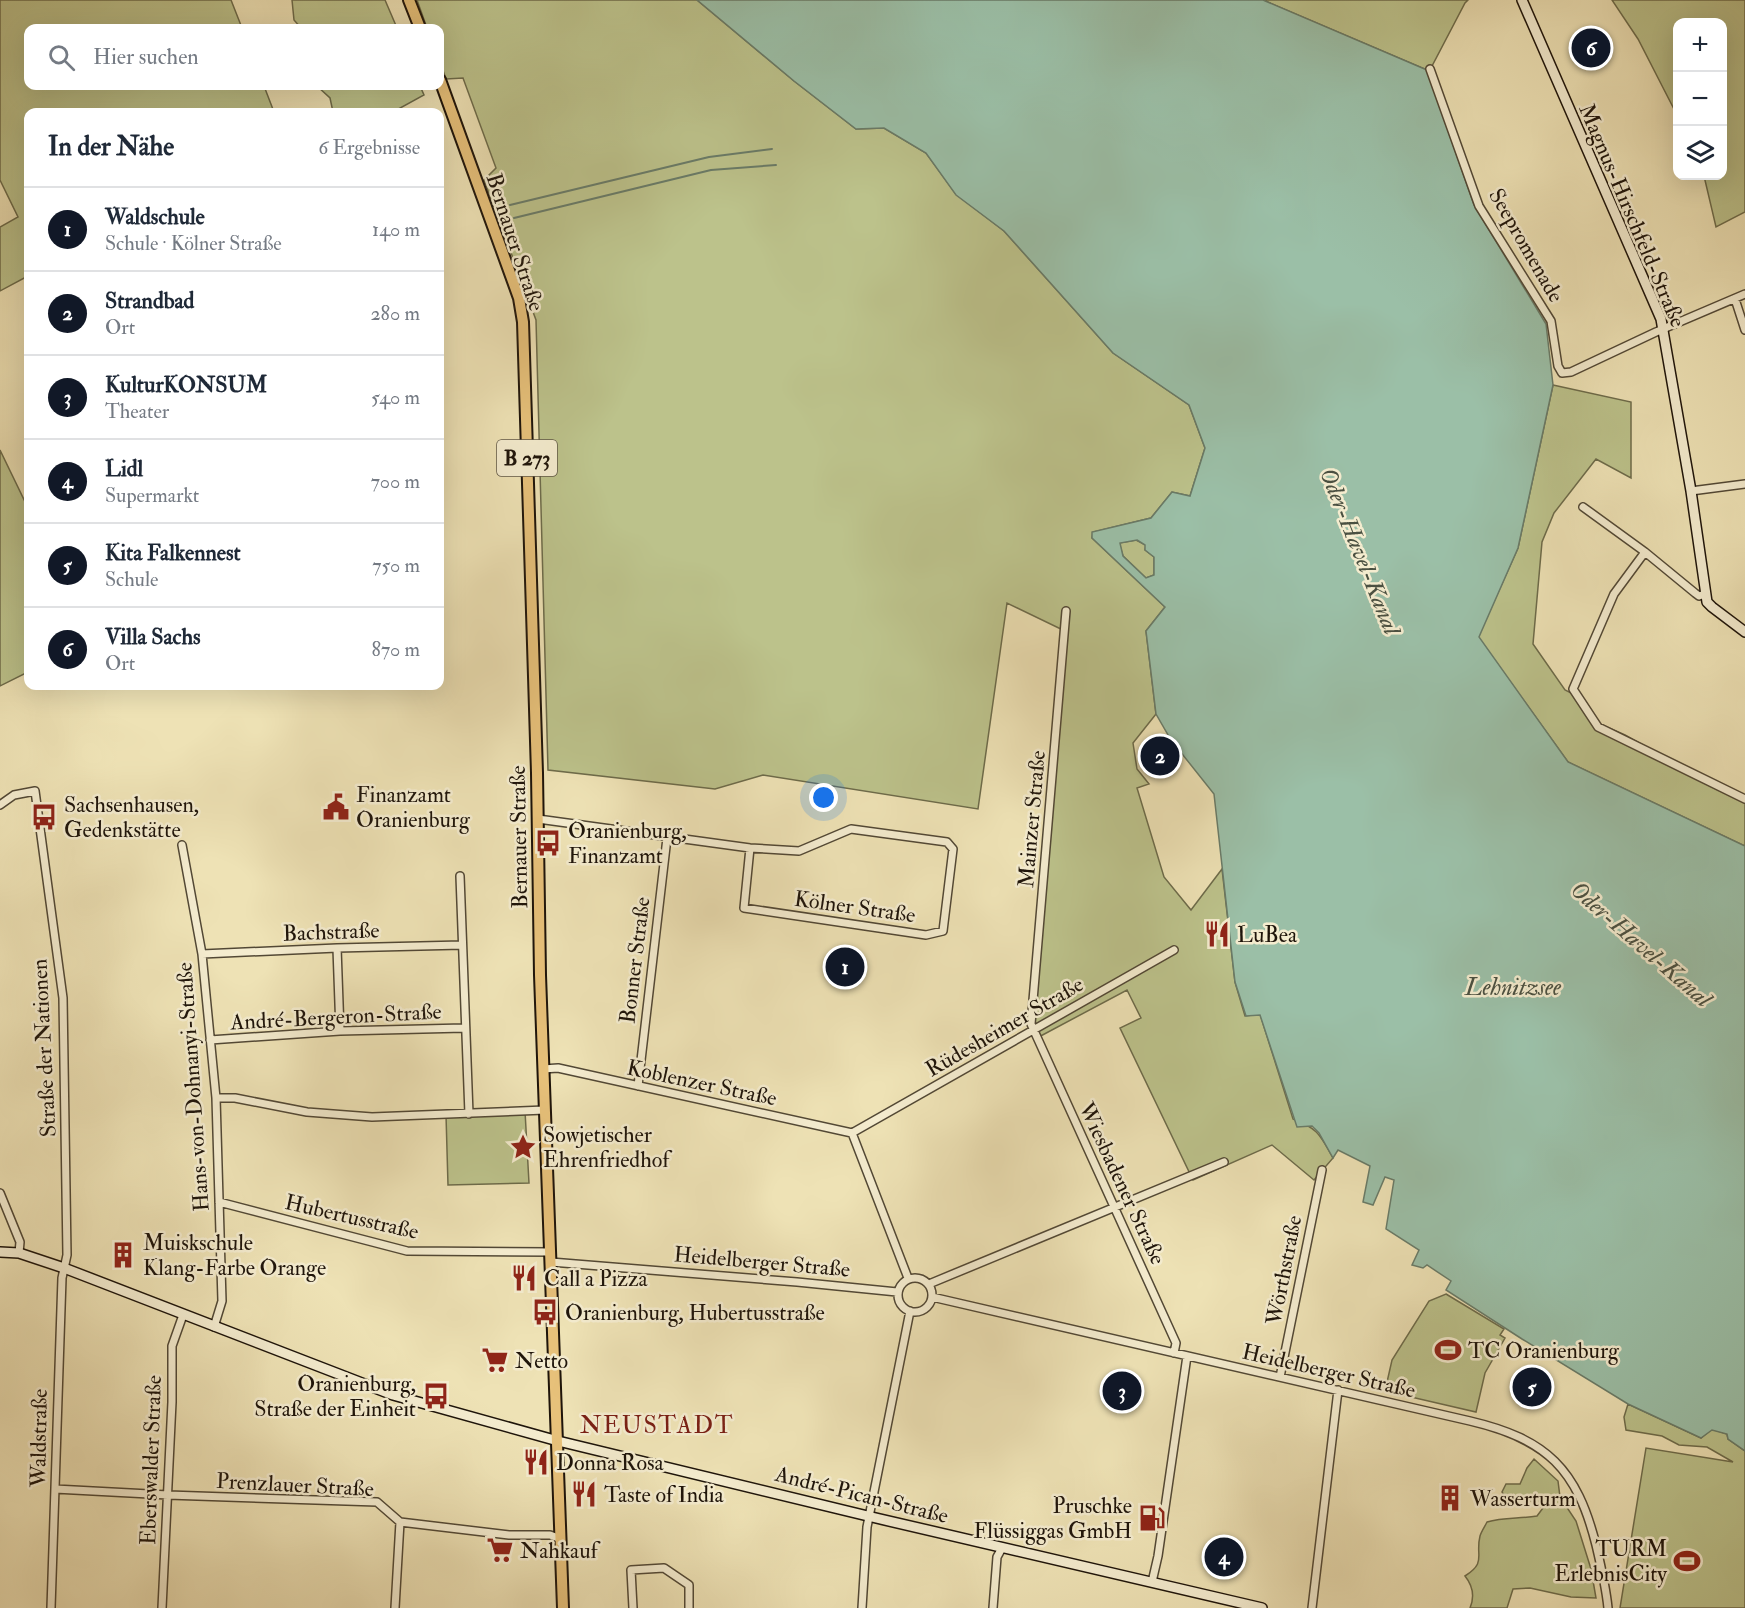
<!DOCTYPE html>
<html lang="de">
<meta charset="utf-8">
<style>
:root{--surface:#fff;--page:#f6f6f7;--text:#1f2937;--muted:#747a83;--line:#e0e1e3;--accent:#111827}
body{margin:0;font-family:"IM FELL Double Pica",serif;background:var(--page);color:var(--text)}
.controls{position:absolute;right:18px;top:18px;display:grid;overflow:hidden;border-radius:12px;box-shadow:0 6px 24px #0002}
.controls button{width:54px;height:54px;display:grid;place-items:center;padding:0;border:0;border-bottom:2px solid var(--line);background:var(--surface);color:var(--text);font:30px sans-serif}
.you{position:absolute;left:824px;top:798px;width:21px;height:21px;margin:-15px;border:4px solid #fff;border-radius:50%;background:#1a73e8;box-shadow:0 0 0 9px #1a73e833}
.badge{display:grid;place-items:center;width:39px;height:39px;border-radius:50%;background:var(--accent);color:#fff;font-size:20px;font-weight:700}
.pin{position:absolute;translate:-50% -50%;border:3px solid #fff;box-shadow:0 2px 6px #0006}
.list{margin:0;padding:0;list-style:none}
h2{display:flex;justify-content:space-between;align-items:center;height:78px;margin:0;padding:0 24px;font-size:26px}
h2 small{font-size:20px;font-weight:400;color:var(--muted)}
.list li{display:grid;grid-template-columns:39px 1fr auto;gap:18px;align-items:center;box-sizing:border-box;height:84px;padding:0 24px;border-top:2px solid var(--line)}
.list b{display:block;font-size:22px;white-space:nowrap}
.list p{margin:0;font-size:20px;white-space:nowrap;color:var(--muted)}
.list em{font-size:20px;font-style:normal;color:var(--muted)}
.icon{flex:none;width:33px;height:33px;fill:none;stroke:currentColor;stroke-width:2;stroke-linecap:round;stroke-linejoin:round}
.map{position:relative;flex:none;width:1745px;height:1608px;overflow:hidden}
.search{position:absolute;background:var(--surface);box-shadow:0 6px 24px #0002;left:24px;top:24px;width:420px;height:66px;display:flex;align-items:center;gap:15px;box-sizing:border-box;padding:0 21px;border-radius:12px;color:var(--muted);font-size:22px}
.panel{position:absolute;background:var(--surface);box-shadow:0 6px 24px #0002;left:24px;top:108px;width:420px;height:582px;border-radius:12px}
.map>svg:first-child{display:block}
.green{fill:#bcc28b;stroke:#6d6b4a;stroke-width:1.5}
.water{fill:#9bbfa7;stroke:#697b68;stroke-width:1.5;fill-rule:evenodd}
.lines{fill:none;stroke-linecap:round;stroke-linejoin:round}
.stream{stroke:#697b68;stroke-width:2}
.street-casing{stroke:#524835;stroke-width:10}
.secondary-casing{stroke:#1e140a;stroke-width:12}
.primary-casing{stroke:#1e140a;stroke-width:14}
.street{stroke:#f4eccf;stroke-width:7}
.secondary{stroke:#f4eccf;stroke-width:9}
.primary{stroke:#e7c17a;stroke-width:10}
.labels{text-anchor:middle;stroke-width:5;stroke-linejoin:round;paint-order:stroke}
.shield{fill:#f4eccf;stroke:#5e5545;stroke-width:1.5}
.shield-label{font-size:21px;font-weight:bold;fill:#1e140a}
.street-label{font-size:22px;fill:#1e140a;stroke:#f4eccf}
.poi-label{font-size:22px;fill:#1e140a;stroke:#f4eccf;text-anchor:start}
.water-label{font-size:24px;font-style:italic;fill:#4a5041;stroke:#f4eccf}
.neighbourhood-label{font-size:24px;letter-spacing:1.5px;fill:#7a1f14;stroke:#f4eccf}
</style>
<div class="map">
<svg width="1745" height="1608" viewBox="0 0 1745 1608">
<rect width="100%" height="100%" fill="#eee2b5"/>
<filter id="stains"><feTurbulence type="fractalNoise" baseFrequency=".00333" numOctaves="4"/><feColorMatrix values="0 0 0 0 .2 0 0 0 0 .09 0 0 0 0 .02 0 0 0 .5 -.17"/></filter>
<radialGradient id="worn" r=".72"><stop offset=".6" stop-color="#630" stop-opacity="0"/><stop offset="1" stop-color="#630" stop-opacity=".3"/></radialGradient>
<path class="green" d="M 0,0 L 231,0 L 242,28 L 28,28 L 28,86 L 264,86 L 274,112 L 28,112 L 28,276 L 0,291 L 0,227 L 18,217 L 0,180 Z
M 292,0 L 385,0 L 397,28 L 301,28 L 294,20 Z
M 417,0 L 697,0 L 794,81 L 856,129 L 884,128 L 926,153 L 956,194 L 1004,231 L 1113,353 L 1189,405 L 1205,448 L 1190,496 L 1172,492 L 1151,518 L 1093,532 L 1092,538 L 1165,607 L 1146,631 L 1156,714 L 1133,743 L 1137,769 L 1149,784 L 1137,788 L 1164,877 L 1191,910 L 1222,869 L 1235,982 L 1245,1016 L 1260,1014 L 1293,1119 C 1319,1129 1320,1135 1333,1158 L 1314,1180 L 1272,1145 L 1193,1180 L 1120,1028 L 1141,1018 L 1127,990 L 1035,1039 L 1032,1024 L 1065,631 L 1007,603 L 978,809 L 763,775 L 715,789 L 548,770 L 536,320 L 484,180 L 496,168 L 463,78 L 446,79 L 440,62 L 440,28 L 427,28 Z
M 1263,0 L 1468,0 L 1465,3 L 1432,66 L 1427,70 Z
M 1612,0 L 1745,0 L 1745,212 L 1716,227 L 1704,176 L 1722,176 L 1722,22 L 1678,22 L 1677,115 L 1638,39 Z
M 317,86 L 420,86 L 424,95 L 393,112 L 333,112 L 330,98 Z
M 1553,385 L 1631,402 L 1631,478 L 1596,459 L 1554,513 L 1542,542 L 1533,644 L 1565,690 L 1581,698 L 1600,724 L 1625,735 L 1745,802 L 1745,846 L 1568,762 L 1478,637 L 1518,548 Z
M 0,450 L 28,508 L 28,672 L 0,686 Z
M 1136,540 L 1146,545 L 1145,550 L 1154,557 L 1154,575 L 1146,578 L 1123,556 L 1119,543 Z
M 525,1111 L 529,1183 L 448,1185 L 446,1115 Z
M 1446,1294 L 1504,1329 L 1500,1335 L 1505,1338 L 1485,1373 L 1476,1412 L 1385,1391 L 1392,1360 L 1429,1301 Z
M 1628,1404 L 1701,1438 L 1712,1429 L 1727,1434 L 1728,1439 L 1745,1451 L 1745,1608 L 1620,1608 L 1646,1448 L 1733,1462 L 1707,1447 L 1679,1445 L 1662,1436 L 1626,1430 L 1624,1417 Z
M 1534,1459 L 1558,1481 L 1560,1497 L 1576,1521 L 1591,1569 L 1596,1598 L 1571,1597 L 1530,1588 L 1513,1589 L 1507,1608 L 1470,1608 C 1475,1596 1473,1586 1465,1576 C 1487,1562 1475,1556 1480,1536 C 1481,1532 1485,1526 1487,1522 C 1503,1517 1520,1519 1537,1516 L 1543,1508 L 1526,1498 L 1505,1497 L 1502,1492 L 1506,1484 L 1520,1484 L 1527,1468 Z"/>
<path class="water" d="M 697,0 L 1263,0 L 1427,70 L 1474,205 L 1546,324 L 1553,385 L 1518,548 L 1479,637 L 1568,762 L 1745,846 L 1745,1451 L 1728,1439 L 1727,1434 L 1712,1430 L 1701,1438 L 1628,1404 L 1522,1339 L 1446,1290 L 1451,1281 L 1427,1265 L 1423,1268 L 1412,1265 L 1419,1250 L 1386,1229 L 1394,1180 L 1385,1177 L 1373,1205 L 1363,1202 L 1370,1166 L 1338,1150 L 1333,1158 L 1319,1133 L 1312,1126 L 1297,1127 L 1260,1015 L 1246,1016 L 1235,982 L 1214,794 L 1171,740 L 1156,714 L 1146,631 L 1165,607 L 1092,538 L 1092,532 L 1151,518 L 1172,492 L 1190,496 L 1205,448 L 1189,405 L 1113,353 L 1004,231 L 956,195 L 926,153 L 884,128 L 856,129 L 794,81 ZM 1137,540 L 1145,545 L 1145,550 L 1154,557 L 1154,575 L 1146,578 L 1123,556 L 1120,543 Z"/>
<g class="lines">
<path class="stream" d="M 510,205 L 709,157 L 772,149
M 514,218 L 711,170 L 776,165"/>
<g class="street-casing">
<path id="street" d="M 1430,69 L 1479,206 L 1551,321 L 1558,366 L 1562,373 L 1571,372 L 1656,332 L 1745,294
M 1735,299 L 1745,330
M 1691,491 L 1745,484
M 1583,507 L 1645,552 L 1695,593 L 1699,596 L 1705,594
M 1645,552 L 1614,594 L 1573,689 L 1598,727 L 1745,799
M 1066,611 L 1031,1024 L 1176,1343 L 1174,1353
M 0,805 L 14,795 L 35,791 L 63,998 L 67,1255 L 62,1278 L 51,1608
M 538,819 L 750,848 L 799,851 L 851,829 L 947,842 L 953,849 L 943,931 L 926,935 L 744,908 L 750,848
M 182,845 L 202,954 L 216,1098 L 222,1301 L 214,1327
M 460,876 L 469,1114
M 337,948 L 340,1031
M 202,954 L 337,948 L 462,945
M 210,1040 L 340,1031 L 464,1028
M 543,1069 L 558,1068 L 852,1133
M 638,1086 L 667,838
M 216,1098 L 235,1098 L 307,1112 L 372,1117 L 545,1110
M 852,1133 L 1174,950
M 852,1133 L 908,1278
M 0,1193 L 20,1242 L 19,1253
M 219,1202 L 407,1251 L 551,1252
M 551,1262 L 797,1282 L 897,1292
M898 1295a17 17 0 1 1 34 0a17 17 0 1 1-34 0Z
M 929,1284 L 1224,1162
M 932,1297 L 1470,1421 C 1547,1439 1577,1469 1596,1545 C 1601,1566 1606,1587 1608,1608
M 1280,1377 L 1322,1170
M 55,1489 L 168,1495 L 377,1502 L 400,1522 L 509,1535 L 550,1535 L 561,1539
M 1152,1582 L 1158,1556 L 1187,1356
M 162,1608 L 172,1402 L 172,1346 L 183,1315
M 395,1608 L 400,1522
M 633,1608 L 631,1570 L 664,1568 L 689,1585 L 689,1608
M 862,1608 L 867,1527 L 910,1311
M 993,1608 L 997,1557 L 1002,1548
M 1312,1608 L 1338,1390"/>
</g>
<g class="secondary-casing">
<path id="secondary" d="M 1522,0 L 1661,319 L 1691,491 L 1707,602 L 1712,607 L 1745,632
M 0,1252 L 19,1253 L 64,1268 L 393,1395 L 558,1441 L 876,1518 L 1262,1608"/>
</g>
<g class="primary-casing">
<path id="primary" d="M 409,0 L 420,28
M 440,80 L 519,298 L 523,322 L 537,773 L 540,975 L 563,1608"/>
</g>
<use href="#street" class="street"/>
<use href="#secondary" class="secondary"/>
<use href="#primary" class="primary"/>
</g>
<defs>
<g id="civic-bare" transform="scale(2.07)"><path d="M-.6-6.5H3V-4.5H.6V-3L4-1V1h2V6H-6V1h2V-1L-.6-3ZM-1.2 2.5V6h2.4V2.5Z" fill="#8f2418" stroke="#f4eccf" stroke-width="2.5" paint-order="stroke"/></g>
<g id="bus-bare" transform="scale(2.07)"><path d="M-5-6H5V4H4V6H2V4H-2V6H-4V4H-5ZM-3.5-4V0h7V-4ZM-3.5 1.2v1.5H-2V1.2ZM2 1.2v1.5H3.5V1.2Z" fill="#8f2418" stroke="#f4eccf" stroke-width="2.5" paint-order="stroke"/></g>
<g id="restaurant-bare" transform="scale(2.07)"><path d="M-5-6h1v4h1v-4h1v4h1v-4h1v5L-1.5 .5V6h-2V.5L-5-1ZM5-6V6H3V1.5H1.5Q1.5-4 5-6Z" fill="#8f2418" stroke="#f4eccf" stroke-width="2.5" paint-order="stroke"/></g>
<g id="sight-bare" transform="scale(2.07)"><path d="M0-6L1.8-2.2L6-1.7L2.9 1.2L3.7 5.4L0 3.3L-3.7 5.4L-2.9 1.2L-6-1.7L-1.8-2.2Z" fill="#8f2418" stroke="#f4eccf" stroke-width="2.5" paint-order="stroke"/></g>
<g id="building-bare" transform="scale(2.07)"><path d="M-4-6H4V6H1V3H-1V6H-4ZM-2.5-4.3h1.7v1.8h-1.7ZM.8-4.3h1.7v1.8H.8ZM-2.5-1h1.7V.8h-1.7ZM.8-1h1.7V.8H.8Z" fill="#8f2418" stroke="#f4eccf" stroke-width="2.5" paint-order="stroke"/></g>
<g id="stadium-bare" transform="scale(2.07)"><path d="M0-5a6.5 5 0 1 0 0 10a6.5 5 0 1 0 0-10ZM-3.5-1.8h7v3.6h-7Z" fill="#8f2418" stroke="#f4eccf" stroke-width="2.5" paint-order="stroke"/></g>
<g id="supermarket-bare" transform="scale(2.07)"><path d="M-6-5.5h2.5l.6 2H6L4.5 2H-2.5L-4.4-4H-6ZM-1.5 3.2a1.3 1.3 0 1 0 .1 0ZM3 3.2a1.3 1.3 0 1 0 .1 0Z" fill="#8f2418" stroke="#f4eccf" stroke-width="2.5" paint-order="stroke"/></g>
<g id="fuel-bare" transform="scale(2.07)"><path d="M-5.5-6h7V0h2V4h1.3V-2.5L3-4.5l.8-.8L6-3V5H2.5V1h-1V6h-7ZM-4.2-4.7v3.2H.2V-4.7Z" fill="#8f2418" stroke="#f4eccf" stroke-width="2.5" paint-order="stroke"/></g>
</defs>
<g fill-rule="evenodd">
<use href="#civic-bare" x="336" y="807"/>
<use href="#bus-bare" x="44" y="817"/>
<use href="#bus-bare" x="548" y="843"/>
<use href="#restaurant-bare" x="1217" y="934"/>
<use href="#sight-bare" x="523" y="1147"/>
<use href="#building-bare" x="123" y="1255"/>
<use href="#restaurant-bare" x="524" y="1278"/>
<use href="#bus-bare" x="545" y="1312"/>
<use href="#stadium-bare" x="1448" y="1350"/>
<use href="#supermarket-bare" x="495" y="1360"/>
<use href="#bus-bare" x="436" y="1396"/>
<use href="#restaurant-bare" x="536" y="1462"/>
<use href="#restaurant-bare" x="584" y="1494"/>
<use href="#building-bare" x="1450" y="1498"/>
<use href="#fuel-bare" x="1152" y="1518"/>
<use href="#supermarket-bare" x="500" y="1550"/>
<use href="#stadium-bare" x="1687" y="1561"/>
</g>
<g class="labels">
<rect class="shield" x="497" y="440" width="60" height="36" rx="4.5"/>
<g class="shield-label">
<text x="527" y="465">B 273</text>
</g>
<g class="street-label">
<text transform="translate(1633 215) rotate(67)" y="8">Magnus-Hirschfeld-Straße</text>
<text transform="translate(516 242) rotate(72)" y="8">Bernauer Straße</text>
<text transform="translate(1527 245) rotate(60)" y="8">Seepromenade</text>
<text transform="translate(1031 819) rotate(-85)" y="8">Mainzer Straße</text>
<text transform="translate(518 837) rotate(-91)" y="8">Bernauer Straße</text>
<text transform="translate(855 906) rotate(8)" y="8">Kölner Straße</text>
<text transform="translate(331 931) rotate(-2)" y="8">Bachstraße</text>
<text transform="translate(634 960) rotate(-83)" y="8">Bonner Straße</text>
<text transform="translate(336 1016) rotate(-3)" y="8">André-Bergeron-Straße</text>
<text transform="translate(1004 1026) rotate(-30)" y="8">Rüdesheimer Straße</text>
<text transform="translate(43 1048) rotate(-93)" y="8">Straße der Nationen</text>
<text transform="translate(702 1082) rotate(12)" y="8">Koblenzer Straße</text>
<text transform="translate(192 1087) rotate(-94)" y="8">Hans-von-Dohnanyi-Straße</text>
<text transform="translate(1123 1183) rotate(65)" y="8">Wiesbadener Straße</text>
<text transform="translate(352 1216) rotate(13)" y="8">Hubertusstraße</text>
<text transform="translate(762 1261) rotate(5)" y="8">Heidelberger Straße</text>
<text transform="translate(1283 1270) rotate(-79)" y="8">Wörthstraße</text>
<text transform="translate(1329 1370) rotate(13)" y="8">Heidelberger Straße</text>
<text transform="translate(38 1438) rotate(-89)" y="8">Waldstraße</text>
<text transform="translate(150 1460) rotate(-88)" y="8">Eberswalder Straße</text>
<text transform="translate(295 1484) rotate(3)" y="8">Prenzlauer Straße</text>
<text transform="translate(862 1494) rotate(14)" y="8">André-Pican-Straße</text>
</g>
<g class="poi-label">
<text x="356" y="802">Finanzamt<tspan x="356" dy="25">Oranienburg</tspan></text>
<text x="64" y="812">Sachsenhausen,<tspan x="64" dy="25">Gedenkstätte</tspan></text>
<text x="568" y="838">Oranienburg,<tspan x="568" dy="25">Finanzamt</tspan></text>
<text x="1237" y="942">LuBea</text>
<text x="543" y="1142">Sowjetischer<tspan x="543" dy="25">Ehrenfriedhof</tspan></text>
<text x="143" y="1250">Muiskschule<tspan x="143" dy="25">Klang-Farbe Orange</tspan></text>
<text x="544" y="1286">Call a Pizza</text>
<text x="565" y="1320">Oranienburg, Hubertusstraße</text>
<text x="1468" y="1358">TC Oranienburg</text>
<text x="515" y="1368">Netto</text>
<text x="416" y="1391" text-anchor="end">Oranienburg,<tspan x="416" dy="25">Straße der Einheit</tspan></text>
<text x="556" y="1470">Donna Rosa</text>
<text x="604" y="1502">Taste of India</text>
<text x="1470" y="1506">Wasserturm</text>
<text x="1132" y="1513" text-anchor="end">Pruschke<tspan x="1132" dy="25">Flüssiggas GmbH</tspan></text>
<text x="1667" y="1556" text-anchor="end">TURM<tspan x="1667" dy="25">ErlebnisCity</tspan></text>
<text x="520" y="1558">Nahkauf</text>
</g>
<g class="water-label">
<text transform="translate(1360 551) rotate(68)" y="8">Oder-Havel-Kanal</text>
<text transform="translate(1641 944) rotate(41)" y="8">Oder-Havel-Kanal</text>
<text x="1513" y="995">Lehnitzsee</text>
</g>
<g class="neighbourhood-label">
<text x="657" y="1433">NEUSTADT</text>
</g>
</g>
<rect width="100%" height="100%" filter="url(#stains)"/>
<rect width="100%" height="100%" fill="url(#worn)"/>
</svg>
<div class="controls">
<button>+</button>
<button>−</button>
<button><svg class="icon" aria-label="layers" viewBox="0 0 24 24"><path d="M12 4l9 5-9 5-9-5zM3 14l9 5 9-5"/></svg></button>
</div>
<div class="you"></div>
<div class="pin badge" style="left:845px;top:967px">1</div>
<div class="pin badge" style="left:1160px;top:756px">2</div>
<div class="pin badge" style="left:1122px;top:1391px">3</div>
<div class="pin badge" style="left:1224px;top:1557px">4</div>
<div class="pin badge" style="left:1532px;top:1387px">5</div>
<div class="pin badge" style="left:1591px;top:48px">6</div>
<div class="search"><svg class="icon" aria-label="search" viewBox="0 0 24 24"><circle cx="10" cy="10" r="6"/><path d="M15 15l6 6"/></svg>Hier suchen</div>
<section class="panel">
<h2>In der Nähe<small>6 Ergebnisse</small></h2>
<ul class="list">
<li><span class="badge">1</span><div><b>Waldschule</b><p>Schule · Kölner Straße</p></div><em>140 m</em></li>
<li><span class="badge">2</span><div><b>Strandbad</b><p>Ort</p></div><em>280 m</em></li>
<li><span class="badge">3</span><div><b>KulturKONSUM</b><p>Theater</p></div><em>540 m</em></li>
<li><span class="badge">4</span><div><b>Lidl</b><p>Supermarkt</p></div><em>700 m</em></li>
<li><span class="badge">5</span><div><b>Kita Falkennest</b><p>Schule</p></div><em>750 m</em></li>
<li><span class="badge">6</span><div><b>Villa Sachs</b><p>Ort</p></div><em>870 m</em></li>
</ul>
</section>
</div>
